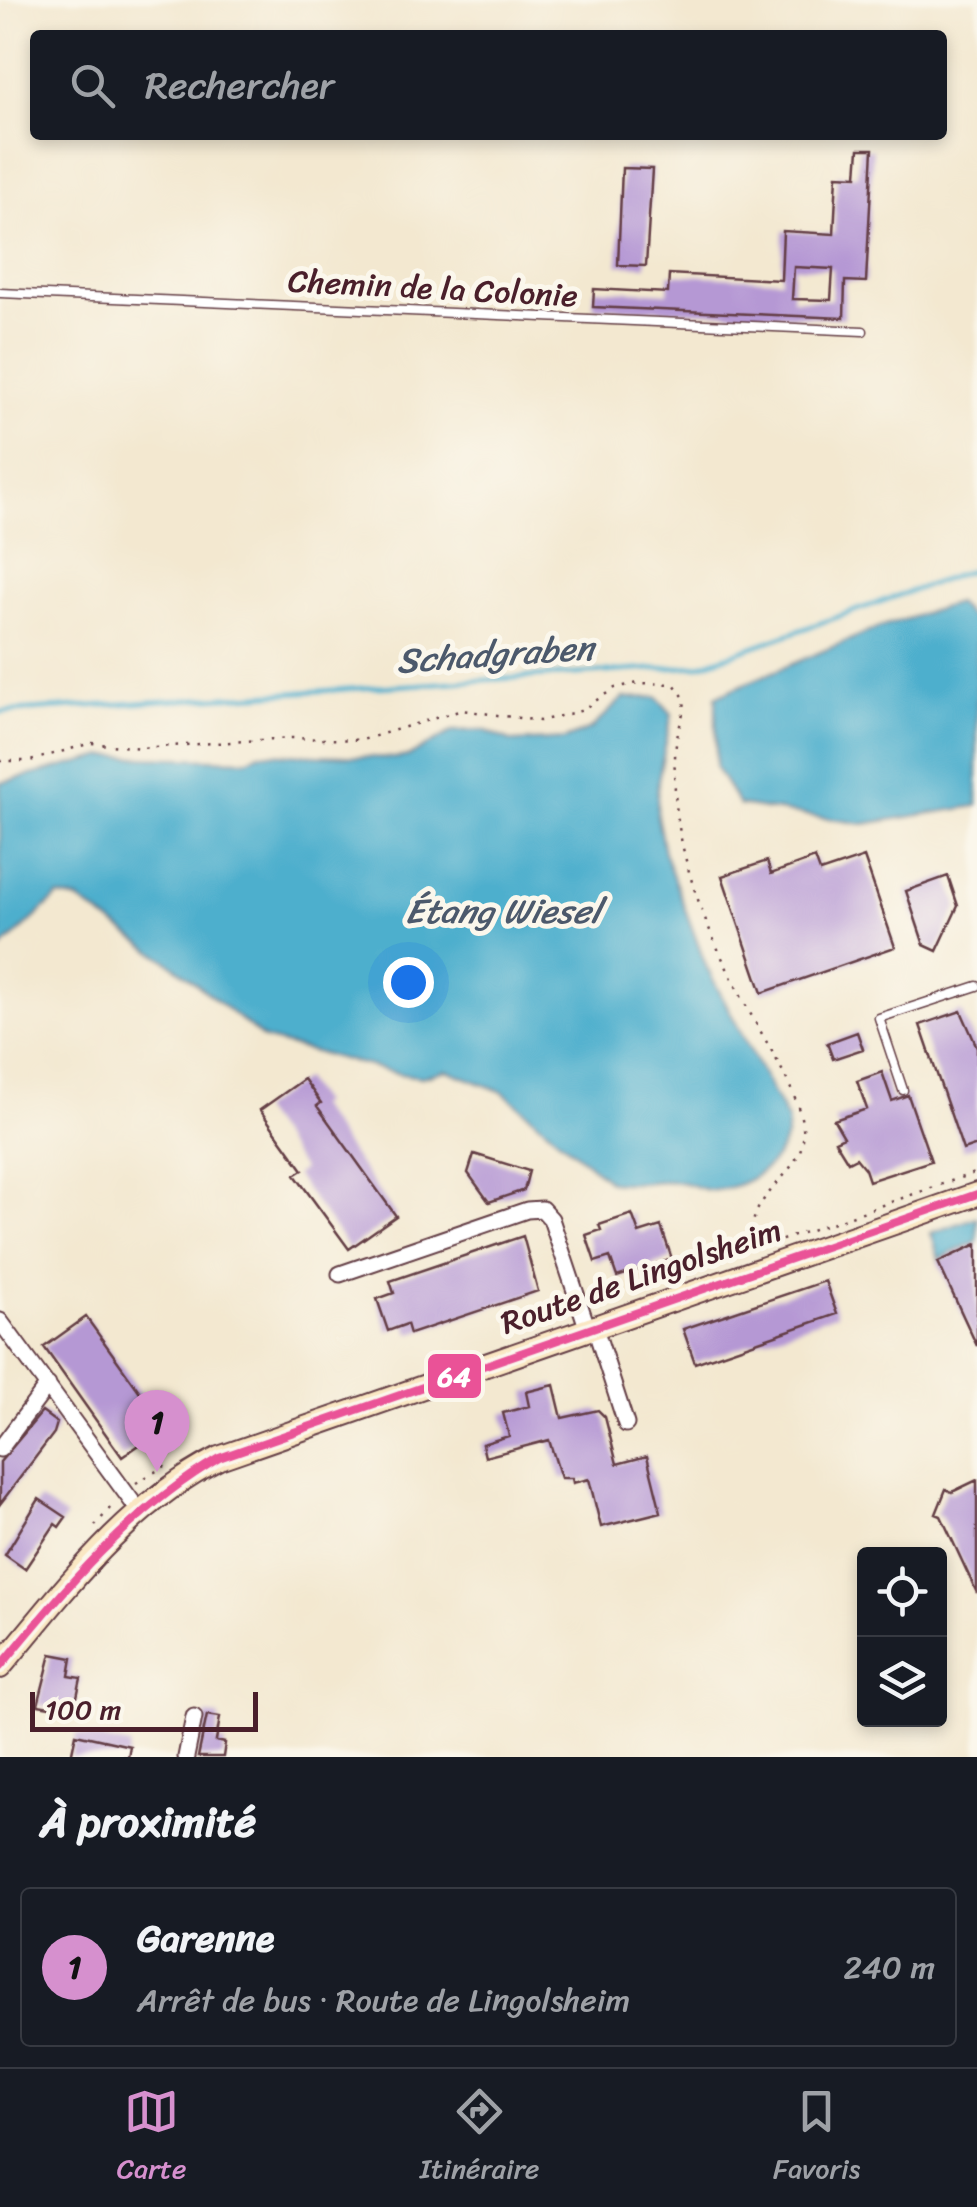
<!DOCTYPE html>
<html lang="fr">
<meta charset="utf-8">
<style>
:root{--surface:#171b24;--page:#242831;--text:#f1f3f6;--muted:#9ea1a6;--line:#363941;--accent:#d690ce}
body{margin:0;font-family:Sriracha,sans-serif;background:var(--page);color:var(--text)}
.controls{position:absolute;right:30px;bottom:30px;display:grid;overflow:hidden;border-radius:10px;box-shadow:0 5px 15px #0003}
.controls button{width:90px;height:90px;display:grid;place-items:center;padding:0;border:0;border-bottom:2px solid var(--line);background:var(--surface);color:var(--text);font:50px sans-serif}
.scale{position:absolute;left:30px;bottom:25px;width:228px;box-sizing:border-box;padding-left:10px;border:5px solid #4a1f2b;border-top:0;font-size:28px;line-height:35px;white-space:nowrap;color:#4a1f2b;-webkit-text-stroke:8px #fbf7ec;paint-order:stroke}
.you{position:absolute;left:408px;top:982px;width:35px;height:35px;margin:-25px;border:8px solid #fff;border-radius:50%;background:#1a73e8;box-shadow:0 0 0 15px #1a73e833}
.badge{display:grid;place-items:center;width:65px;height:65px;border-radius:50%;background:var(--accent);color:#111;font-size:32px;font-weight:700}
.pin{position:absolute;translate:-50% -82px;filter:drop-shadow(0 2px 5px #0008)}
.pin::after{content:'';position:absolute;top:52px;width:35px;height:30px;background:inherit;clip-path:polygon(0 0,100% 0,50% 100%)}
.list{margin:0;padding:0;list-style:none}
h2{display:flex;justify-content:space-between;align-items:center;height:130px;margin:0;padding:0 40px;font-size:42px}
h2 small{font-size:32px;font-weight:400;color:var(--muted)}
.list li{display:grid;grid-template-columns:65px 1fr auto;gap:30px;align-items:center;box-sizing:border-box;height:160px;margin:0 20px 20px;padding:0 20px;border:2px solid var(--line);border-radius:10px}
.list b{display:block;font-size:38px;white-space:nowrap}
.list p{margin:0;font-size:32px;white-space:nowrap;color:var(--muted)}
.list em{font-size:32px;font-style:normal;color:var(--muted)}
.icon{flex:none;width:55px;height:55px;fill:none;stroke:currentColor;stroke-width:2;stroke-linecap:round;stroke-linejoin:round}
.map{position:relative;flex:none;width:977px;height:1757px;overflow:hidden}
.search{position:absolute;background:var(--surface);box-shadow:0 5px 15px #0003;left:30px;right:30px;top:30px;height:110px;display:flex;align-items:center;gap:25px;box-sizing:border-box;padding:0 35px;border-radius:10px;color:var(--muted);font-size:38px}
.sheet{height:310px;background:var(--surface)}
nav{display:flex;justify-content:space-around;align-items:center;box-sizing:border-box;height:140px;border-top:2px solid var(--line);background:var(--surface);font-size:28px;color:var(--muted)}
nav a{display:grid;justify-items:center;gap:5px}
nav .on{color:var(--accent)}
.map>svg:first-child{display:block}
.water{fill:#4eafcd;stroke:#4c677c;stroke-width:2.5}
.lines{fill:none;stroke-linecap:round;stroke-linejoin:round}
.stream{stroke:#4eafcd;stroke-width:5}
.building{fill:#b598d4;fill-rule:evenodd}
.lane-casing{stroke:#633d44;stroke-width:11}
.street-casing{stroke:#633d44;stroke-width:19}
.secondary-casing{stroke:#633d44;stroke-width:26}
.path{stroke:#633d44;stroke-width:2.5;stroke-dasharray:2.5 8;stroke-linecap:butt}
.lane{stroke:#fff;stroke-width:8}
.street{stroke:#fff;stroke-width:15}
.secondary{stroke:#fae7c3;stroke-width:22}
.bus-1-casing{stroke:#fbf7ec;stroke-width:15}
.bus-1{stroke:#ea5297;stroke-width:8}
.labels{text-anchor:middle;stroke-width:10;stroke-linejoin:round;paint-order:stroke}
.street-label{font-size:32px;fill:#4a1f2b;stroke:#fbf7ec}
.water-label{font-size:35px;font-style:italic;fill:#4c596c;stroke:#fbf7ec}
.line-badge{stroke:#fbf7ec;stroke-width:4}
.badge-label{font-size:28px;text-anchor:middle;font-weight:bold;fill:#fff}
</style>
<div class="map">
<svg width="977" height="1757" viewBox="0 0 977 1757">
<rect width="100%" height="100%" fill="#fbf7ec"/>
<filter id="ink" filterUnits="userSpaceOnUse"><feTurbulence type="fractalNoise" baseFrequency=".01" numOctaves="2"/><feDisplacementMap in="SourceGraphic" scale="20" xChannelSelector="R" yChannelSelector="G"/><feConvolveMatrix kernelMatrix="1 2 1 2 8 2 1 2 1" color-interpolation-filters="sRGB"/></filter>
<filter id="wash" filterUnits="userSpaceOnUse"><feTurbulence type="fractalNoise" baseFrequency=".0048" numOctaves="4" result="noise"/><feDisplacementMap in="SourceGraphic" scale="40" xChannelSelector="R" yChannelSelector="G"/><feGaussianBlur stdDeviation="2.25" result="paint"/><feColorMatrix in="noise" values="0 0 0 0 0 0 0 0 0 0 0 0 0 0 0 0 0 1.4 0 .05"/><feComposite in="paint" operator="in"/></filter>
<g filter="url(#wash)">
<rect width="100%" height="100%" fill="#f3e8d0"/>
<path class="water" d="M 956,603 L 977,624 L 977,806 L 864,824 L 739,805 L 716,768 L 716,696 L 880,627 Z
M 657,697 L 672,714 L 658,780 L 657,816 L 664,852 L 706,966 L 788,1122 C 787,1159 754,1185 716,1190 C 702,1192 692,1183 679,1182 C 656,1179 634,1186 610,1182 L 503,1092 L 446,1070 L 422,1077 L 400,1074 L 264,1039 L 176,967 L 78,900 L 58,896 L 0,950 L 0,783 L 105,756 L 247,760 L 259,753 L 396,758 L 409,756 L 453,731 L 484,730 L 513,742 L 565,739 L 591,729 L 623,698 Z
M 977,1217 L 977,1241 L 939,1259 L 931,1233 Z"/>
<g class="lines">
<path class="stream" d="M 0,712 L 698,666 L 977,568"/>
</g>
<g id="blocks">
<path class="building" d="M 859,149 L 873,149 L 866,282 L 845,281 L 844,318 L 593,307 L 594,289 L 668,293 L 669,274 L 781,280 L 783,231 L 834,234 L 837,175 L 857,176 ZM 794,267 L 833,269 L 831,300 L 792,299 Z
M 622,168 L 652,169 L 646,266 L 618,265 Z
M 864,857 L 895,947 L 762,993 L 722,876 L 767,861 L 771,874 L 815,858 L 820,872 Z
M 948,876 L 958,906 L 937,951 L 924,945 L 906,891 Z
M 961,1011 L 977,1047 L 977,1145 L 963,1150 L 920,1025 Z
M 857,1032 L 863,1049 L 833,1059 L 827,1043 Z
M 882,1072 L 892,1101 L 908,1095 L 931,1161 L 869,1181 L 865,1169 L 856,1158 L 848,1162 L 835,1141 L 844,1137 L 834,1120 L 867,1109 L 857,1081 Z
M 304,1079 L 321,1103 L 317,1106 L 396,1216 L 349,1249 L 295,1175 L 303,1170 L 260,1110 Z
M 474,1154 L 529,1171 L 524,1190 L 489,1202 L 468,1173 Z
M 632,1214 L 639,1233 L 661,1226 L 672,1259 L 617,1277 L 610,1257 L 595,1262 L 586,1235 L 601,1230 L 599,1225 Z
M 523,1236 L 538,1291 L 410,1334 L 407,1324 L 388,1331 L 377,1299 L 394,1293 L 390,1281 Z
M 977,1244 L 977,1346 L 938,1262 Z
M 825,1281 L 837,1314 L 695,1363 L 683,1329 Z
M 86,1317 L 165,1427 L 122,1457 L 44,1347 Z
M 554,1385 L 562,1418 L 598,1410 L 605,1417 L 617,1464 L 647,1456 L 661,1512 L 601,1527 L 589,1479 L 573,1483 L 572,1478 L 561,1478 L 549,1440 L 485,1457 L 482,1444 L 509,1436 L 503,1413 L 529,1406 L 526,1392 Z
M 42,1412 L 57,1423 L 54,1433 L 0,1504 L 0,1462 Z
M 977,1480 L 977,1593 L 941,1516 L 936,1514 L 946,1489 L 952,1492 Z
M 39,1499 L 66,1517 L 59,1527 L 55,1524 L 25,1569 L 5,1555 Z
M 51,1654 L 72,1658 L 69,1676 L 81,1678 L 74,1711 L 38,1705 Z
M 207,1715 L 220,1717 L 216,1741 L 225,1743 L 223,1757 L 198,1757 Z
M 76,1734 L 130,1746 L 128,1757 L 71,1757 Z"/>
</g>
</g>
<g filter="url(#ink)">
<use href="#blocks" fill-opacity="0" stroke="#633d44" stroke-width="2.5"/>
<g class="lines">
<g class="lane-casing">
<path id="lane" d="M 0,293 L 863,331
M 903,1090 L 879,1018 L 977,986"/>
</g>
<g class="street-casing">
<path id="street" d="M 340,1274 L 527,1210 L 542,1209 L 551,1219 L 588,1330
M 0,1321 L 139,1511
M 595,1328 L 626,1424
M 0,1449 L 48,1385
M 186,1757 L 194,1717"/>
</g>
<g class="secondary-casing">
<path id="secondary" d="M 0,1667 C 66,1588 126,1506 219,1458 L 977,1194"/>
</g>
<path class="path" d="M 0,761 L 30,761 L 91,743 L 140,748 L 290,738 L 362,740 L 462,710 L 540,721 L 580,711 L 615,688 L 638,683 L 674,684 L 685,699 C 684,715 678,729 676,744 C 667,836 701,919 742,998 C 762,1037 793,1080 802,1122 C 815,1176 733,1195 757,1248
M 762,1247 L 977,1172
M 136,1483 L 172,1462
M 95,1526 L 115,1502"/>
<use href="#lane" class="lane"/>
<use href="#street" class="street"/>
<use href="#secondary" class="secondary"/>
<g class="bus-1-casing">
<path id="bus-1" d="M 0,1667 C 66,1587 129,1511 219,1458 L 977,1194"/>
</g>
<use href="#bus-1" class="bus-1"/>
</g>
</g>
<g class="labels">
<g class="street-label">
<text transform="translate(433 288) rotate(3)" y="11">Chemin de la Colonie</text>
<text transform="translate(641 1276) rotate(-19)" y="11">Route de Lingolsheim</text>
</g>
<g class="water-label">
<text transform="translate(495 654) rotate(-4)" y="12">Schadgraben</text>
<text x="503" y="923">Étang Wiesel</text>
</g>
</g>
<rect class="line-badge" x="426" y="1352" width="57" height="48" rx="10" fill="#ea5297"/>
<g class="badge-label">
<text x="454" y="1386">64</text>
</g>
</svg>
<div class="controls">
<button><svg class="icon" aria-label="locate" viewBox="0 0 24 24"><circle cx="12" cy="12" r="6"/><path d="M12 2v4M12 18v4M2 12h4M18 12h4"/></svg></button>
<button><svg class="icon" aria-label="layers" viewBox="0 0 24 24"><path d="M12 4l9 5-9 5-9-5zM3 14l9 5 9-5"/></svg></button>
</div>
<div class="scale">100 m</div>
<div class="you"></div>
<div class="pin badge" style="left:157px;top:1472px">1</div>
<div class="search"><svg class="icon" aria-label="search" viewBox="0 0 24 24"><circle cx="10" cy="10" r="6"/><path d="M15 15l6 6"/></svg>Rechercher</div>
</div>
<section class="sheet">
<h2>À proximité<small></small></h2>
<ul class="list">
<li><span class="badge">1</span><div><b>Garenne</b><p>Arrêt de bus · Route de Lingolsheim</p></div><em>240 m</em></li>
</ul>
</section>
<nav>
<a class="on"><svg class="icon" aria-label="map" viewBox="0 0 24 24"><path d="M3 6l6-2 6 2 6-2v14l-6 2-6-2-6 2zM9 4v14M15 6v14"/></svg>Carte</a>
<a><svg class="icon" aria-label="directions" viewBox="0 0 24 24"><path d="M12 3l9 9-9 9-9-9zM9 14v-3h6M13 9l2 2-2 2"/></svg>Itinéraire</a>
<a><svg class="icon" aria-label="saved" viewBox="0 0 24 24"><path d="M7 4h10v16l-5-4-5 4z"/></svg>Favoris</a>
</nav>
